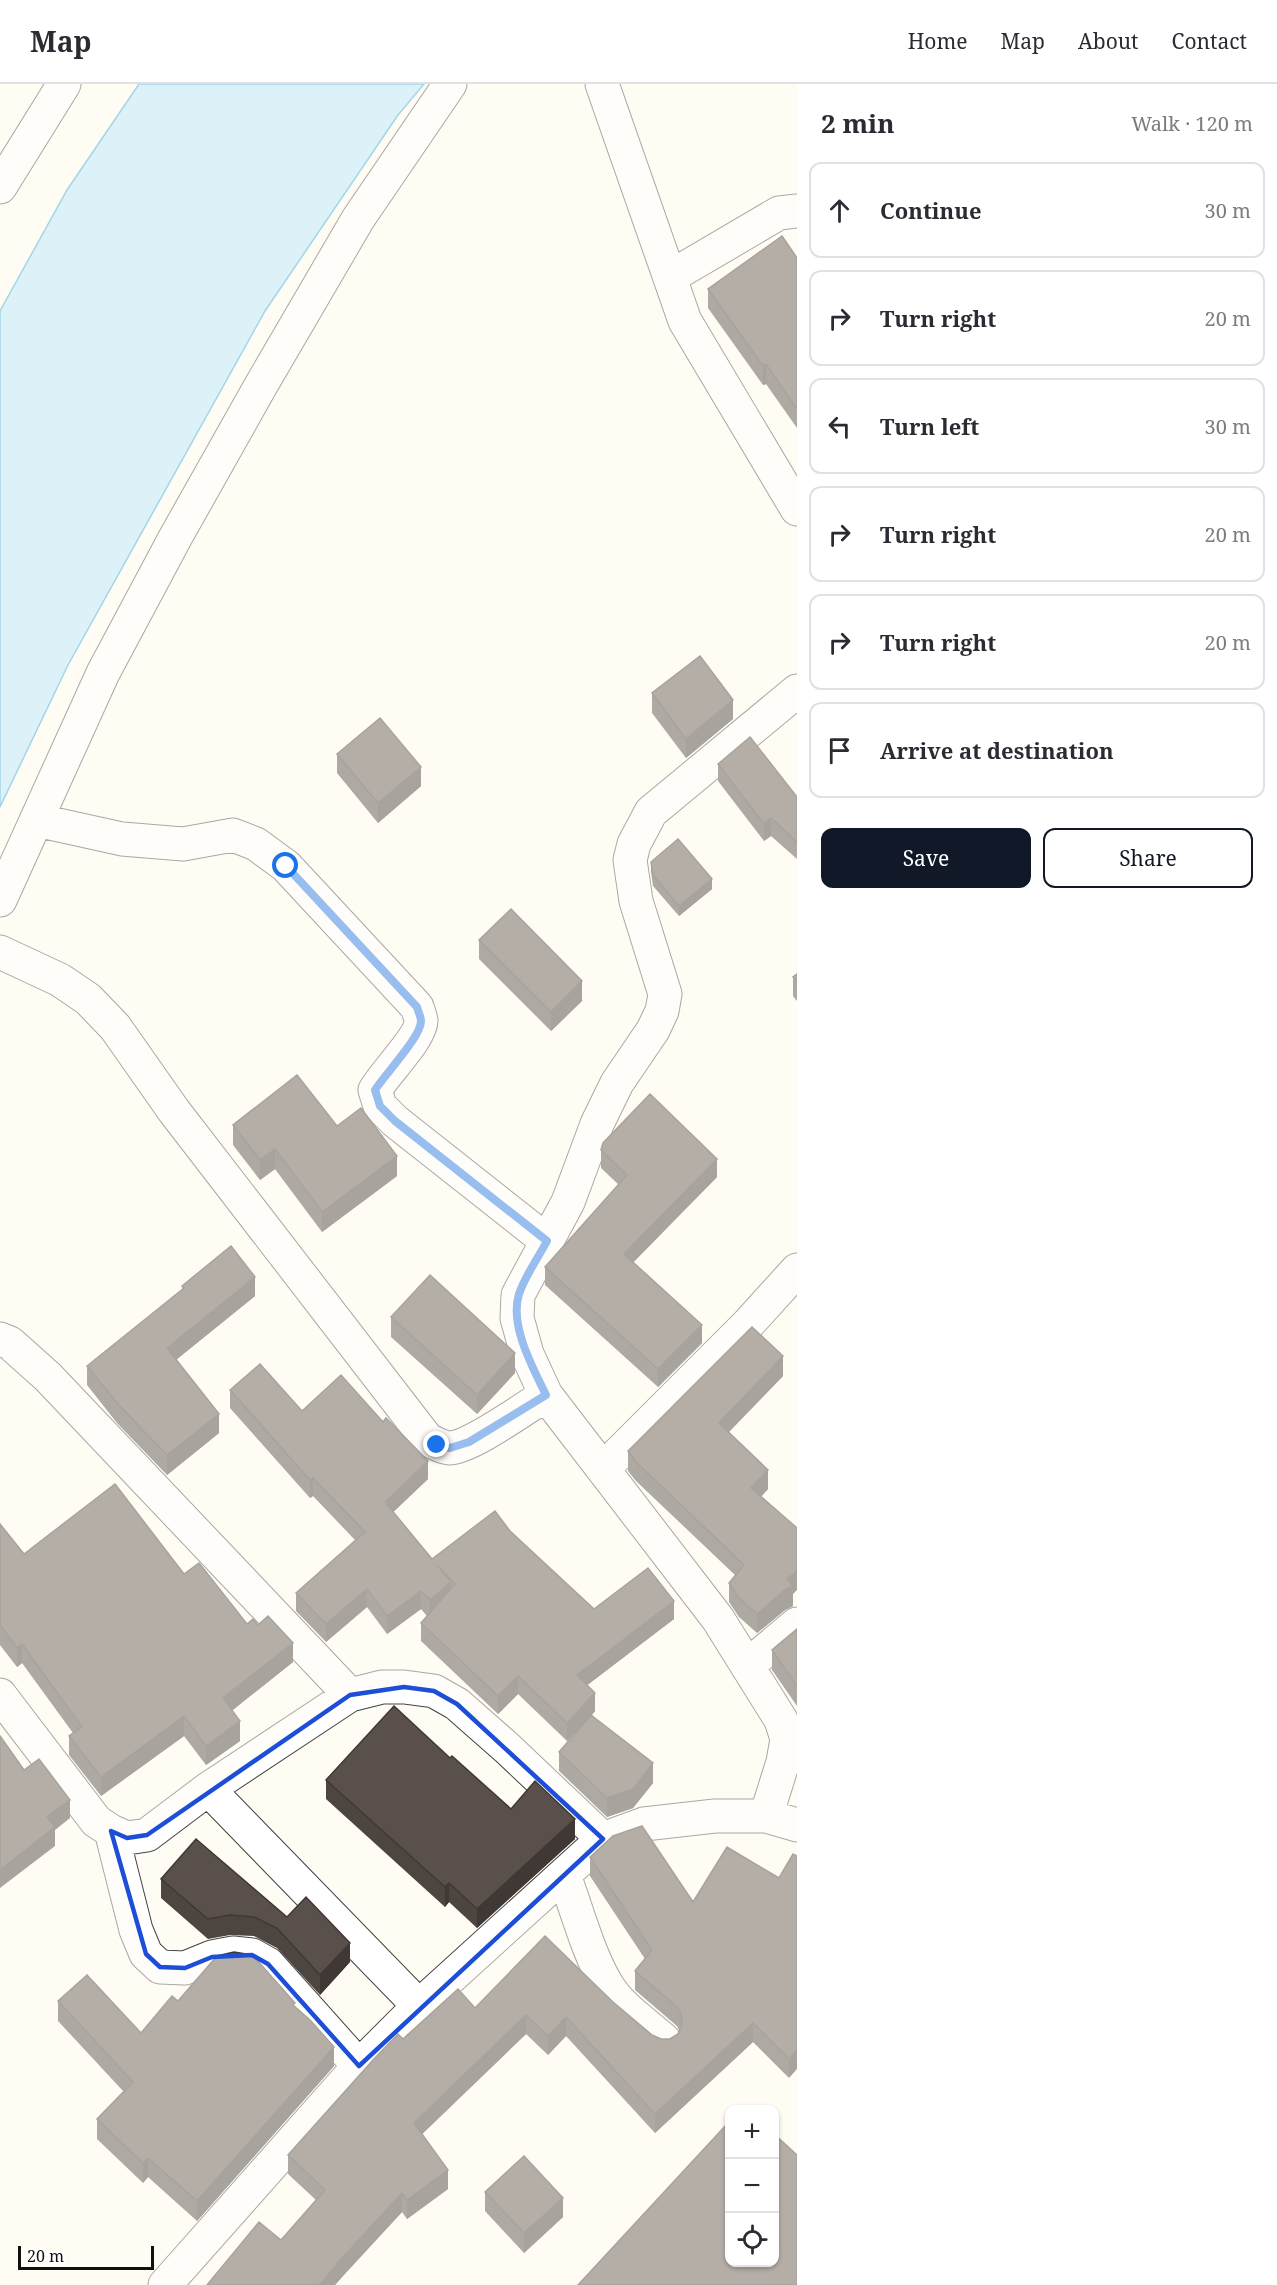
<!DOCTYPE html>
<meta charset="utf-8">
<style>
:root{--surface:#fff;--page:#f2f2f3;--text:#2b2b33;--muted:#7c7c81;--line:#e1e1e2;--accent:#111827}
body{margin:0;font-family:"Noto Serif",serif;background:var(--page);color:var(--text)}
.controls{position:absolute;right:18px;bottom:18px;display:grid;overflow:hidden;border-radius:12px;box-shadow:0 2px 4px #0004}
.controls button{width:54px;height:54px;display:grid;place-items:center;padding:0;border:0;border-bottom:2px solid var(--line);background:var(--surface);color:var(--text);font:30px sans-serif}
.scale{position:absolute;left:18px;bottom:15px;width:136px;box-sizing:border-box;padding-left:6px;border:3px solid #101010;border-top:0;font-size:16px;line-height:21px;white-space:nowrap;color:#101010;-webkit-text-stroke:4px #fff;paint-order:stroke}
.stop{position:absolute;width:18px;height:18px;margin:-14px;border:4px solid #1a73e8;border-radius:50%;background:#fff}
.stop.end{background:#1a73e8;border-color:#fff;box-shadow:0 2px 6px #0008}
.list{margin:0;padding:0;list-style:none}
h2{display:flex;justify-content:space-between;align-items:center;height:78px;margin:0;padding:0 24px;font-size:26px}
h2 small{font-size:20px;font-weight:400;color:var(--muted)}
.list li{display:grid;grid-template-columns:39px 1fr auto;gap:18px;align-items:center;box-sizing:border-box;height:96px;margin:0 12px 12px;padding:0 12px;border:2px solid var(--line);border-radius:12px}
.list b{display:block;font-size:22px;white-space:nowrap}
.list em{font-size:20px;font-style:normal;color:var(--muted)}
.actions{display:flex;gap:12px;padding:18px 24px}
.actions a{flex:1;padding:14px 0;border:2px solid var(--accent);border-radius:12px;text-align:center;font-size:21px;color:var(--accent)}
.actions .main{background:var(--accent);color:#fff}
.icon{flex:none;width:33px;height:33px;fill:none;stroke:currentColor;stroke-width:2;stroke-linecap:round;stroke-linejoin:round}
.map{position:relative;flex:none;width:797px;height:2201px;overflow:hidden}
header{display:flex;align-items:center;gap:36px;box-sizing:border-box;height:84px;padding:0 30px;background:var(--surface);border-bottom:2px solid var(--line)}
header strong{font-size:28px}
nav{display:flex;gap:33px;margin-inline-start:auto;font-size:21px}
main{display:flex}
aside{flex:1;background:var(--surface)}
.map>svg:first-child{display:block}
.water{fill:#b3e7fc;stroke:#33a7da;stroke-width:1.5}
.lines{fill:none;stroke-linecap:round;stroke-linejoin:round}
.minor-casing{stroke:#434343;stroke-width:35}
.minor{stroke:#fff;stroke-width:33}
.wall{fill:#4d4540}
.shaded-wall{fill:#3f3834}
.building{fill:#5a504b;stroke:#3f3834;stroke-width:1.5}
.route{stroke:#1a73e8;stroke-width:8}
.marked{fill:none;stroke:#1d4ed8;stroke-width:4.5;stroke-linejoin:round}
</style>
<header>
<strong>Map</strong>
<nav><a>Home</a><a>Map</a><a>About</a><a>Contact</a></nav>
</header>
<main>
<div class="map">
<svg width="797" height="2201" viewBox="0 0 797 2201">
<rect width="100%" height="100%" fill="#fffcf4"/>
<path class="water" d="M 139,0 L 424,0 L 398,31 L 265,227 L 68,581 L 0,723 L 0,227 L 67,106 Z"/>
<g class="lines">
<g class="minor-casing">
<path id="minor" d="M 602,0 L 685,237 L 797,425
M 0,103 L 64,0
M 670,193 L 779,129 L 797,127
M 36,736 L 122,755 L 183,760 L 233,751 L 256,760 L 286,782 L 417,923 C 418,927 421,933 421,937 C 421,953 385,989 375,1006 L 380,1022 L 395,1037 L 547,1157
M 0,816 L 103,589 L 175,454 L 260,303 L 358,135 L 450,0
M 0,868 L 60,896 L 88,915 L 115,943 L 174,1027 L 427,1355 C 434,1359 441,1363 449,1364 C 470,1364 526,1323 546,1311 L 718,1535 L 781,1636 L 787,1655 L 783,1678 L 766,1732
M 0,1255 L 10,1259 L 48,1293 L 350,1611
M 546,1311 L 527,1270 L 517,1234 L 518,1211 L 568,1118 L 597,1040 L 617,999 L 653,946 L 662,927 L 665,910 L 636,817 L 630,776 L 634,760 L 651,728 L 797,607
M 603,1385 L 748,1240 L 797,1186
M 747,1582 L 797,1540
M 0,1611 L 96,1737 L 111,1747 L 127,1754 L 147,1751 L 208,1705 L 350,1611 L 382,1603 L 404,1603 L 434,1607 L 457,1620 L 507,1664 L 603,1755
M 208,1705 L 419,1922
M 111,1747 L 136,1846 L 146,1870 L 160,1883 L 185,1884 L 212,1873 L 233,1869 L 252,1871 L 268,1880 L 359,1982
M 564,1791 C 577,1826 588,1869 607,1901 C 620,1923 645,1939 664,1956
M 165,2201 L 359,1982 L 419,1922 L 603,1755 L 644,1740 L 715,1732 L 766,1732 L 797,1741"/>
</g>
<use href="#minor" class="minor"/>
</g>
<path class="wall" d="M 797,174 L 797,344 L 766,300 L 763,301 L 708,224 L 708,205 Z
M 652,609 L 733,635 L 686,674 L 652,629 Z
M 337,670 L 421,702 L 378,739 L 337,689 Z
M 718,680 L 797,713 L 797,775 L 771,752 L 764,757 L 718,697 Z
M 651,778 L 712,805 L 679,832 L 653,802 L 651,788 Z
M 479,856 L 582,917 L 551,947 L 479,875 Z
M 797,890 L 797,917 L 793,912 L 793,893 Z
M 233,1041 L 337,1042 L 397,1092 L 322,1148 L 275,1085 L 260,1096 L 233,1061 Z
M 601,1066 L 717,1093 L 633,1178 L 702,1259 L 658,1303 L 545,1201 L 545,1183 L 619,1101 L 601,1084 Z
M 182,1202 L 255,1212 L 176,1276 L 219,1349 L 167,1391 L 117,1339 L 87,1301 L 87,1282 L 182,1206 Z
M 391,1233 L 515,1289 L 477,1330 L 391,1253 Z
M 783,1292 L 729,1348 L 768,1405 L 761,1413 L 793,1510 L 793,1522 L 785,1526 L 757,1549 L 739,1533 L 729,1518 L 729,1499 L 735,1491 L 636,1397 L 628,1387 L 628,1367 Z
M 230,1306 L 302,1327 L 428,1395 L 393,1428 L 432,1475 L 510,1447 L 594,1525 L 674,1535 L 587,1601 L 595,1627 L 592,1631 L 653,1699 L 633,1724 L 607,1733 L 559,1687 L 559,1668 L 579,1645 L 567,1657 L 518,1610 L 498,1630 L 421,1557 L 421,1539 L 427,1532 L 421,1525 L 387,1550 L 367,1523 L 326,1558 L 296,1527 L 296,1509 L 355,1456 L 313,1412 L 310,1414 L 230,1324 Z
M 0,1440 L 24,1470 L 184,1490 L 247,1540 L 258,1541 L 293,1578 L 232,1626 L 240,1657 L 206,1681 L 184,1652 L 101,1712 L 69,1671 L 69,1652 L 73,1649 L 22,1579 L 17,1583 L 0,1561 Z
M 797,1545 L 797,1622 L 772,1586 L 772,1566 Z
M 450,1674 L 511,1725 L 575,1755 L 477,1844 L 449,1818 L 445,1823 L 326,1715 L 326,1696 Z
M 793,1770 L 789,1994 L 753,1958 L 655,2049 L 566,1952 L 548,1971 L 526,1950 L 422,2050 L 448,2105 L 407,2135 L 402,2128 L 342,2193 L 335,2201 L 207,2201 L 281,2156 L 316,2116 L 288,2090 L 288,2071 L 403,1955 L 475,1924 L 613,1918 L 652,1951 L 661,1955 L 670,1955 L 678,1950 L 679,1946 L 677,1942 L 635,1906 L 635,1887 L 645,1875 L 590,1792 L 590,1773 L 693,1818 L 779,1794 Z
M 161,1795 L 287,1833 L 350,1878 L 320,1911 L 277,1864 L 254,1852 L 230,1851 L 208,1855 L 161,1814 Z
M 58,1917 L 141,1949 L 178,1917 L 295,1923 L 334,1982 L 197,2137 L 148,2093 L 143,2099 L 97,2055 L 97,2035 L 124,2008 L 58,1937 Z
M 485,2108 L 563,2133 L 524,2169 L 485,2127 Z"/>
<path class="shaded-wall" d="M 766,280 L 766,300 L 763,301 L 763,282 Z
M 733,616 L 733,635 L 686,674 L 686,655 Z
M 421,683 L 421,702 L 378,739 L 378,719 Z
M 771,734 L 771,752 L 764,757 L 764,740 Z
M 712,795 L 712,805 L 679,832 L 679,822 Z
M 582,897 L 582,917 L 551,947 L 551,928 Z
M 275,1065 L 275,1085 L 260,1096 L 260,1076 Z
M 397,1072 L 397,1092 L 322,1148 L 322,1128 Z
M 717,1075 L 717,1093 L 624,1188 L 624,1170 Z
M 255,1193 L 255,1212 L 167,1283 L 167,1264 Z
M 702,1241 L 702,1259 L 658,1303 L 658,1285 Z
M 515,1269 L 515,1289 L 477,1330 L 477,1311 Z
M 783,1272 L 783,1292 L 719,1358 L 719,1339 Z
M 219,1330 L 219,1349 L 167,1391 L 167,1371 Z
M 428,1377 L 428,1395 L 385,1436 L 385,1418 Z
M 768,1386 L 768,1405 L 751,1423 L 751,1404 Z
M 313,1394 L 313,1412 L 310,1414 L 310,1396 Z
M 797,1487 L 797,1506 L 793,1510 L 793,1522 L 785,1526 L 757,1549 L 757,1530 L 787,1495 Z
M 451,1498 L 451,1516 L 430,1534 L 430,1516 Z
M 367,1505 L 367,1523 L 326,1558 L 326,1540 Z
M 421,1507 L 421,1525 L 387,1550 L 387,1532 Z
M 674,1517 L 674,1535 L 577,1609 L 577,1591 Z
M 293,1559 L 293,1578 L 223,1634 L 223,1614 Z
M 22,1560 L 22,1579 L 17,1583 L 17,1564 Z
M 518,1592 L 518,1610 L 498,1630 L 498,1612 Z
M 595,1609 L 595,1627 L 567,1657 L 567,1639 Z
M 184,1632 L 184,1652 L 101,1712 L 101,1693 Z
M 240,1637 L 240,1657 L 206,1681 L 206,1662 Z
M 653,1679 L 653,1699 L 633,1724 L 607,1733 L 607,1714 Z
M 70,1716 L 70,1734 L 55,1746 L 55,1762 L 0,1804 L 0,1786 L 47,1733 Z
M 575,1735 L 575,1755 L 477,1844 L 477,1825 Z
M 449,1799 L 449,1818 L 445,1823 L 445,1803 Z
M 350,1859 L 350,1878 L 320,1911 L 320,1891 Z
M 526,1931 L 526,1950 L 414,2058 L 414,2039 Z
M 566,1933 L 566,1952 L 548,1971 L 548,1952 Z
M 753,1939 L 753,1958 L 655,2049 L 655,2030 Z
M 334,1963 L 334,1982 L 197,2137 L 197,2117 Z
M 797,1966 L 797,1985 L 789,1994 L 789,1975 Z
M 148,2074 L 148,2093 L 143,2099 L 143,2079 Z
M 448,2086 L 448,2105 L 407,2135 L 407,2116 Z
M 402,2109 L 402,2128 L 342,2193 L 335,2201 L 320,2201 L 342,2174 Z
M 563,2114 L 563,2133 L 524,2169 L 524,2149 Z"/>
<path class="building" d="M 782,152 L 797,174 L 797,325 L 766,280 L 763,282 L 708,205 Z
M 700,572 L 733,616 L 686,655 L 652,609 Z
M 380,634 L 421,683 L 378,719 L 337,670 Z
M 750,653 L 797,713 L 797,758 L 771,734 L 764,740 L 718,680 Z
M 678,755 L 712,795 L 679,822 L 653,791 L 651,778 Z
M 511,825 L 582,897 L 551,928 L 479,856 Z
M 797,890 L 797,898 L 793,893 Z
M 297,991 L 337,1042 L 361,1024 L 397,1072 L 322,1128 L 275,1065 L 260,1076 L 233,1041 Z
M 650,1010 L 717,1075 L 624,1170 L 702,1241 L 658,1285 L 545,1183 L 627,1091 L 601,1066 L 603,1059 Z
M 231,1162 L 255,1193 L 167,1264 L 219,1330 L 167,1371 L 117,1319 L 87,1282 L 184,1204 L 182,1202 Z
M 430,1191 L 515,1269 L 477,1311 L 391,1233 Z
M 752,1243 L 783,1272 L 719,1339 L 768,1386 L 751,1404 L 797,1444 L 797,1487 L 787,1495 L 793,1502 L 785,1506 L 757,1530 L 739,1514 L 729,1499 L 744,1481 L 636,1378 L 628,1367 Z
M 260,1280 L 302,1327 L 341,1291 L 383,1338 L 386,1334 L 428,1377 L 385,1418 L 432,1475 L 495,1427 L 510,1447 L 594,1525 L 648,1484 L 674,1517 L 577,1591 L 595,1609 L 567,1639 L 518,1592 L 498,1612 L 421,1539 L 455,1500 L 437,1481 L 451,1498 L 430,1516 L 421,1507 L 387,1532 L 367,1505 L 326,1540 L 296,1509 L 365,1448 L 313,1394 L 310,1396 L 230,1306 Z
M 115,1400 L 184,1490 L 199,1479 L 247,1540 L 253,1535 L 258,1541 L 268,1532 L 293,1559 L 223,1614 L 240,1637 L 206,1662 L 184,1632 L 101,1693 L 69,1652 L 82,1643 L 22,1560 L 17,1564 L 0,1541 L 0,1440 L 24,1470 Z
M 797,1545 L 797,1602 L 772,1566 Z
M 394,1622 L 450,1674 L 452,1672 L 511,1725 L 535,1697 L 575,1735 L 477,1825 L 449,1799 L 445,1803 L 326,1696 Z
M 591,1631 L 653,1679 L 633,1705 L 607,1714 L 559,1668 Z
M 0,1652 L 24,1686 L 39,1675 L 70,1716 L 47,1733 L 55,1743 L 0,1786 Z
M 642,1742 L 693,1818 L 727,1763 L 779,1794 L 793,1770 L 797,1772 L 797,1966 L 789,1975 L 753,1939 L 655,2030 L 566,1933 L 548,1952 L 526,1931 L 414,2039 L 448,2086 L 407,2116 L 402,2109 L 342,2174 L 320,2201 L 207,2201 L 259,2138 L 281,2156 L 325,2106 L 288,2071 L 373,1976 L 398,1950 L 403,1955 L 458,1905 L 475,1924 L 545,1852 L 613,1918 L 652,1951 L 661,1955 L 670,1955 L 678,1950 L 682,1940 L 681,1930 L 677,1923 L 635,1887 L 652,1866 L 590,1773 L 613,1752 Z
M 196,1755 L 287,1833 L 306,1813 L 350,1859 L 320,1891 L 277,1844 L 254,1833 L 230,1831 L 208,1835 L 161,1795 Z
M 234,1868 L 246,1870 L 256,1875 L 295,1919 L 293,1921 L 310,1936 L 334,1963 L 197,2117 L 148,2074 L 143,2079 L 97,2035 L 133,1998 L 58,1917 L 87,1891 L 141,1949 L 172,1912 L 178,1917 L 217,1872 Z
M 744,2022 L 749,2025 L 741,2025 Z
M 729,2038 L 729,2178 L 774,2178 L 774,2050 L 797,2071 L 797,2201 L 578,2201 Z
M 524,2072 L 563,2114 L 524,2149 L 485,2108 Z"/>
<g class="lines">
<path class="route" d="M 286,782 L 417,923 C 418,927 421,933 421,937 C 421,953 385,990 375,1006 L 380,1022 L 395,1037 L 547,1157 C 538,1174 525,1192 519,1210 C 509,1241 533,1284 546,1311 L 469,1358 L 450,1364 L 437,1361"/>
</g>
<path d="M0 0H797V2201H0ZM 404,1603 L 434,1607 L 457,1620 L 603,1755 L 359,1982 L 268,1880 L 252,1871 L 212,1873 L 185,1884 L 160,1883 L 146,1870 L 111,1747 L 127,1754 L 147,1751 L 350,1611 Z" fill="#fffcf4" fill-opacity=".55" fill-rule="evenodd"/>
<path class="marked" d="M 404,1603 L 434,1607 L 457,1620 L 603,1755 L 359,1982 L 268,1880 L 252,1871 L 212,1873 L 185,1884 L 160,1883 L 146,1870 L 111,1747 L 127,1754 L 147,1751 L 350,1611 Z"/>
</svg>
<div class="controls">
<button>+</button>
<button>−</button>
<button><svg class="icon" aria-label="locate" viewBox="0 0 24 24"><circle cx="12" cy="12" r="6"/><path d="M12 2v4M12 18v4M2 12h4M18 12h4"/></svg></button>
</div>
<div class="scale">20 m</div>
<div class="stop" style="left:286px;top:782px"></div>
<div class="stop end" style="left:437px;top:1361px"></div>
</div>
<aside>
<h2>2 min<small>Walk · 120 m</small></h2>
<ul class="list">
<li><svg class="icon" aria-label="ahead" viewBox="0 0 24 24"><path d="M12 20V5M6 11l6-6 6 6"/></svg><div><b>Continue</b></div><em>30 m</em></li>
<li><svg class="icon" aria-label="right" viewBox="0 0 24 24"><path d="M7 20v-9h11M14 6l5 5-5 5"/></svg><div><b>Turn right</b></div><em>20 m</em></li>
<li><svg class="icon" aria-label="left" viewBox="0 0 24 24"><path d="M17 20v-9H6M10 6l-5 5 5 5"/></svg><div><b>Turn left</b></div><em>30 m</em></li>
<li><svg class="icon" aria-label="right" viewBox="0 0 24 24"><path d="M7 20v-9h11M14 6l5 5-5 5"/></svg><div><b>Turn right</b></div><em>20 m</em></li>
<li><svg class="icon" aria-label="right" viewBox="0 0 24 24"><path d="M7 20v-9h11M14 6l5 5-5 5"/></svg><div><b>Turn right</b></div><em>20 m</em></li>
<li><svg class="icon" aria-label="arrive" viewBox="0 0 24 24"><path d="M6 21V4h12l-3 4 3 4H6"/></svg><div><b>Arrive at destination</b></div></li>
</ul>
<div class="actions"><a class="main">Save</a><a>Share</a></div>
</aside>
</main>
